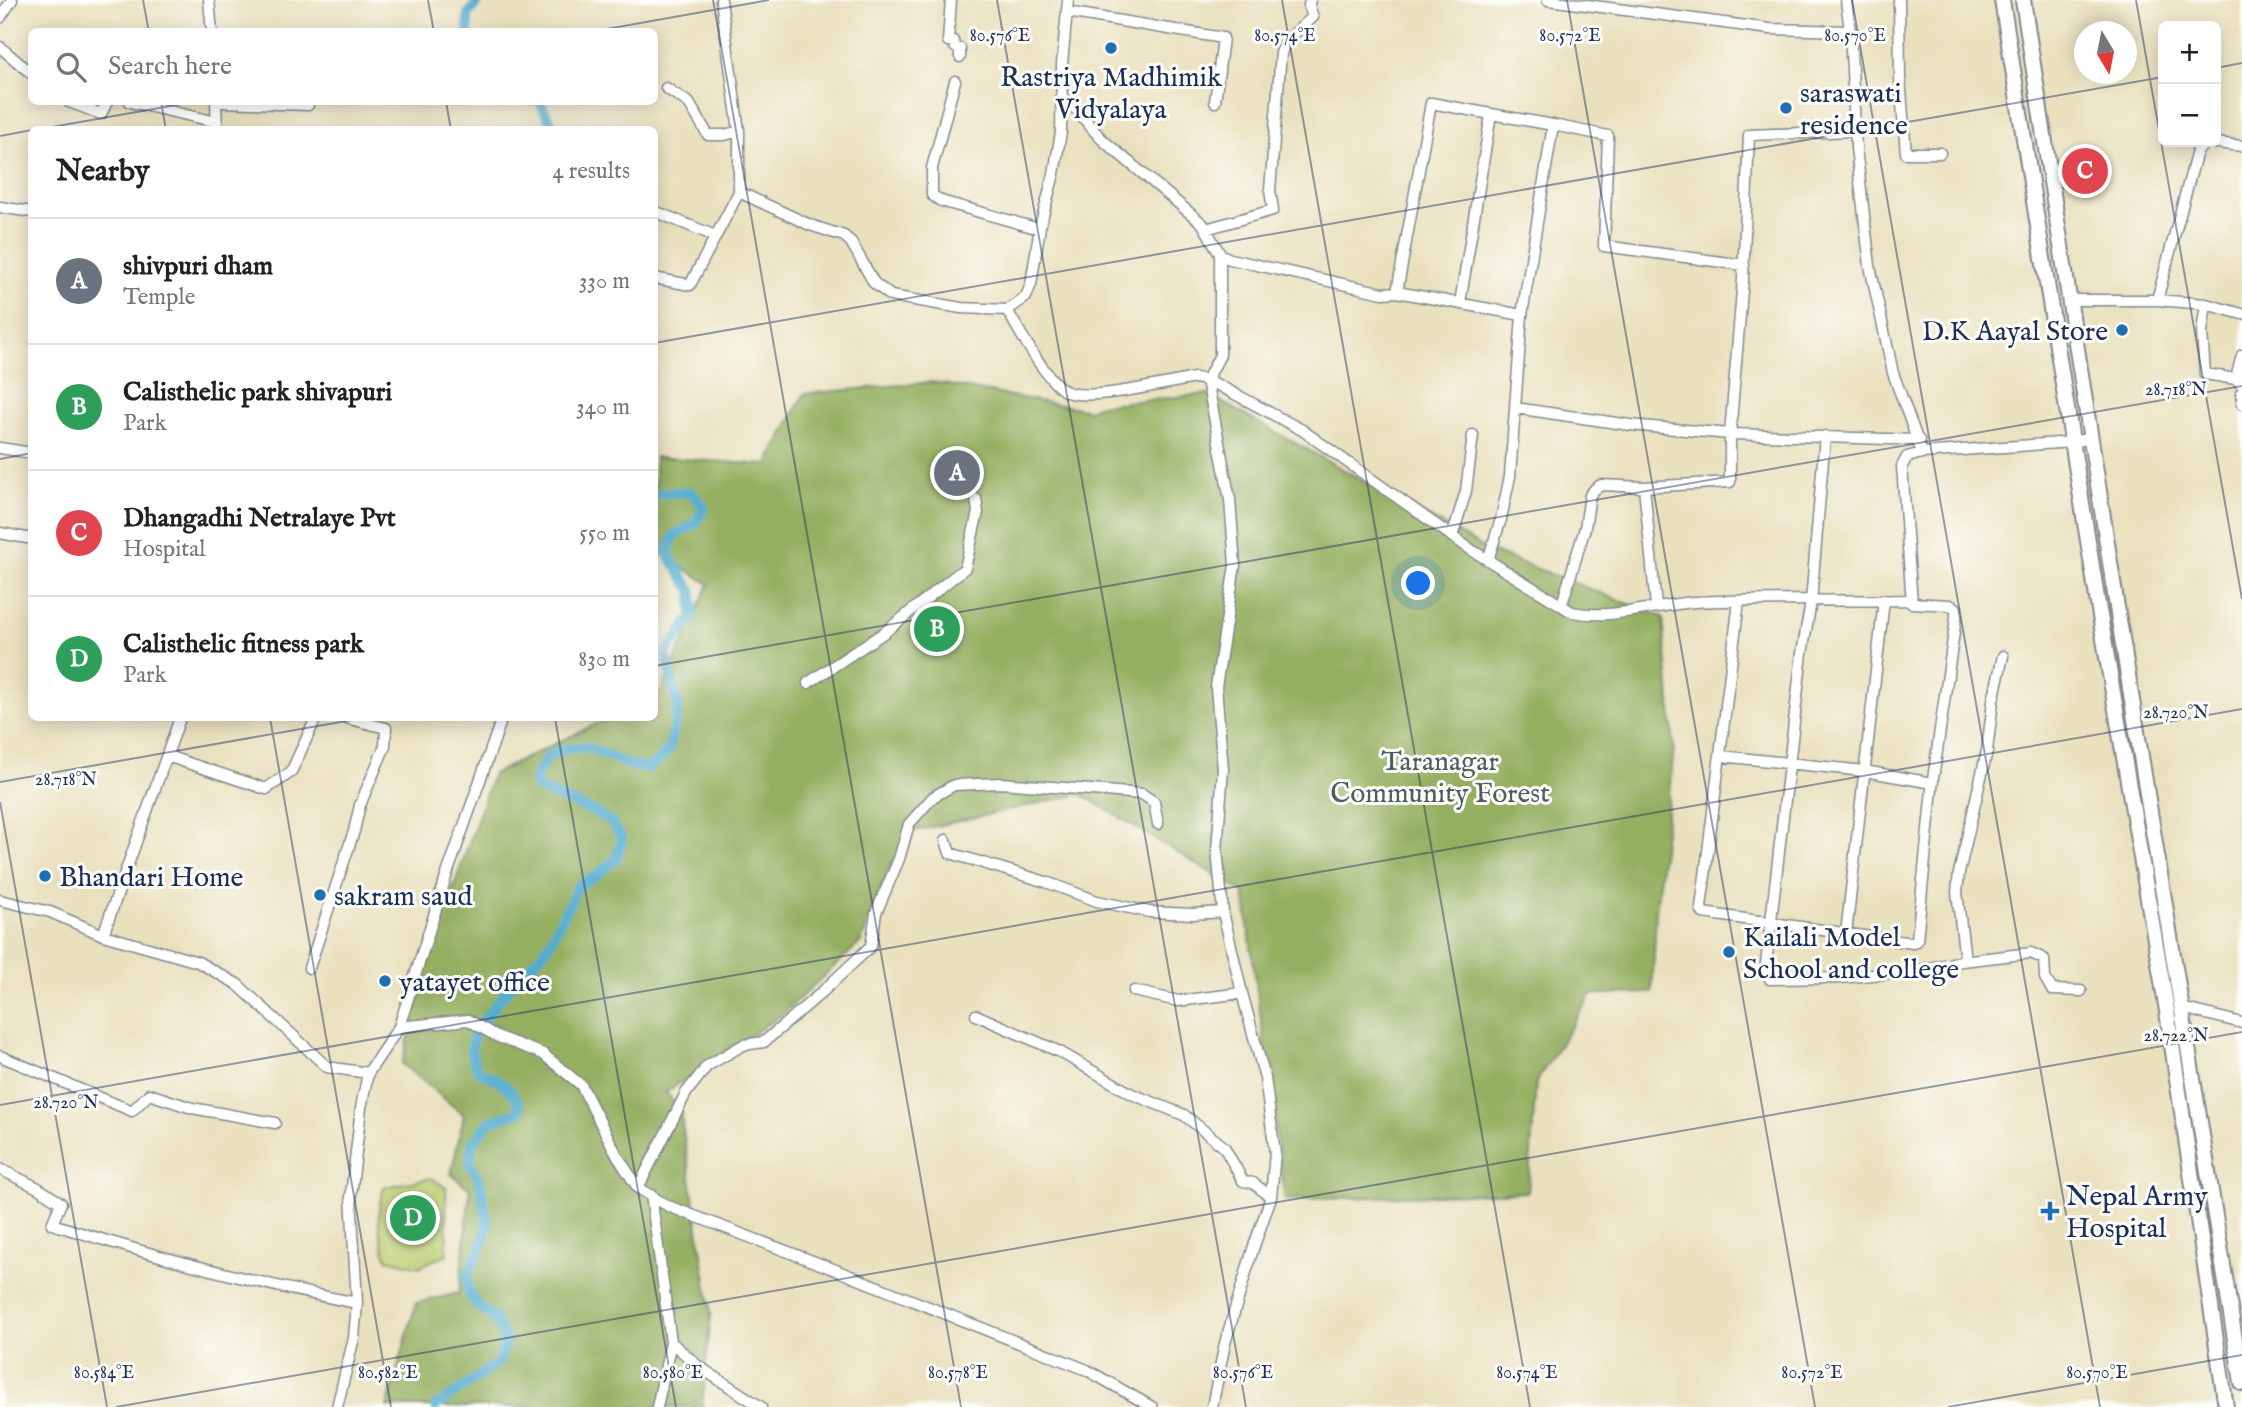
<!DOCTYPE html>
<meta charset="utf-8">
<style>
:root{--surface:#fff;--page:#f2f2f2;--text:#222;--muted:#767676;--line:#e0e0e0;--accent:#1f6fb2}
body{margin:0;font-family:"IM FELL English",serif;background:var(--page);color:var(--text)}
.controls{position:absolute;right:21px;top:21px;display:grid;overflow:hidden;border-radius:10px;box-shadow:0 4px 18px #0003}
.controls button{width:63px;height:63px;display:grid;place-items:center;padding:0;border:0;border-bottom:2px solid var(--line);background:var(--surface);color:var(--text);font:35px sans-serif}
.compass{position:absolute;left:2074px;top:21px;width:63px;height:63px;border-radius:50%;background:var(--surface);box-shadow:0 4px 18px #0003;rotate:170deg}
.you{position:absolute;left:1419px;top:584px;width:24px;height:24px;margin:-18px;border:5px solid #fff;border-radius:50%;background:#1a73e8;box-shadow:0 0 0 10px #1a73e833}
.badge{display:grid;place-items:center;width:46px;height:46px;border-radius:50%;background:var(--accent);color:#fff;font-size:23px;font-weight:700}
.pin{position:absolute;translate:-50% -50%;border:4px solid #fff;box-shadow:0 2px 7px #0006}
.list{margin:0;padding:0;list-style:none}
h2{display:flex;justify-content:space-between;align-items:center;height:91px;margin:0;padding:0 28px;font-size:30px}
h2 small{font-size:23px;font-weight:400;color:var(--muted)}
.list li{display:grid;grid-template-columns:46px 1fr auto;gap:21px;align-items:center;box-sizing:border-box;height:126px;padding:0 28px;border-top:2px solid var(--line)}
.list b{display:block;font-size:26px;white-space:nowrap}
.list p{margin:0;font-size:23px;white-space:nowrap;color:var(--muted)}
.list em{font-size:23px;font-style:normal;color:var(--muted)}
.icon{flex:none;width:38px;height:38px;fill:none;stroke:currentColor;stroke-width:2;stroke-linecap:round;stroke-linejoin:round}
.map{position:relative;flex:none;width:2242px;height:1407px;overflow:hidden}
.search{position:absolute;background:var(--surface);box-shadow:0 4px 18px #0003;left:28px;top:28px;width:630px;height:77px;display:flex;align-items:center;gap:18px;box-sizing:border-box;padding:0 24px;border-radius:10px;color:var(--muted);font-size:26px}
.panel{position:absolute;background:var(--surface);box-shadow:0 4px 18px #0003;left:28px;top:126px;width:630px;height:595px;border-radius:10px}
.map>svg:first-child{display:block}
.green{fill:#bbcb6d;stroke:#6b7d66;stroke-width:2}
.forest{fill:#94af60;stroke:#586f5f;stroke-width:2}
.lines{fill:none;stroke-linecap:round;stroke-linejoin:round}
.canal{stroke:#52acd0;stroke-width:10}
.minor-casing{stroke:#82888e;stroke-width:13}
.highway-casing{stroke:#82888e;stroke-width:18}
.minor{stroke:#fff;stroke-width:10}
.highway{stroke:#fff;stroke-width:14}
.ticks{fill:none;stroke:#1b2f5e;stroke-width:2;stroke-opacity:0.45}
.poi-dot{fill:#1f6fb2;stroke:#fdfcf7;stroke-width:2.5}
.labels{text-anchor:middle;stroke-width:6;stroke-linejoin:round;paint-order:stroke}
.poi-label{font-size:28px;fill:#1b2f5e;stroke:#fdfcf7;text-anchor:start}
.park-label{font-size:28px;fill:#4b5e62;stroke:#fdfcf7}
.ticks-label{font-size:18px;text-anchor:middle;fill:#1b2f5e;stroke:#fdfcf7;stroke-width:6;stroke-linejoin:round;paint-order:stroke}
</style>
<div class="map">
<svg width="2242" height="1407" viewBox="0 0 2242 1407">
<rect width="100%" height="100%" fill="#fdfcf7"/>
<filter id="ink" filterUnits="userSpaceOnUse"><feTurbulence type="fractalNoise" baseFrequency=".0143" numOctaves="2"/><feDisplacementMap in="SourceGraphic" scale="14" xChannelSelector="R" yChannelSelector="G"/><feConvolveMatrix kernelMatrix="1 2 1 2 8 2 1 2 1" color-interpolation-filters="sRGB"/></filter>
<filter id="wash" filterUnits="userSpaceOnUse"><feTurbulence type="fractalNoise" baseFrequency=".00686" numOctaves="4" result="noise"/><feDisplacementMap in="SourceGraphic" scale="28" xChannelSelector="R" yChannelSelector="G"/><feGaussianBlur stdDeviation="1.57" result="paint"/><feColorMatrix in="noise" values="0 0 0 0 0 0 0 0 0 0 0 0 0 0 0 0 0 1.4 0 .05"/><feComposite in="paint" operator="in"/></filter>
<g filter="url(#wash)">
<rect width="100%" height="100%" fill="#e9e0bd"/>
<path class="green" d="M 432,1178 L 446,1188 L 447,1254 L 419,1267 L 387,1259 C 378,1230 375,1216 384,1187 Z"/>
<path class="forest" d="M 933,382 L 1089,410 L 1099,405 L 1207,394 L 1488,550 L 1663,617 L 1674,748 L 1656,911 L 1652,993 L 1592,994 L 1536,1082 L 1528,1192 L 1285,1200 L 1244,893 L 1081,794 L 909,832 L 887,873 L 861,942 L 781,1015 L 666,1092 L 680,1111 L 711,1314 L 702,1407 L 387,1407 L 416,1303 L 459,1293 L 470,1189 L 451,1174 L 464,1115 L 402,1064 L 429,958 L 493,774 L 608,718 L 654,718 L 655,695 L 661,692 L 709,584 L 655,550 L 655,457 L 767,465 L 804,394 Z"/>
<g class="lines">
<path class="canal" d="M 468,32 L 468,14 L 480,0
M 540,102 L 553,126 L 552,130
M 435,1407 L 499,1362 L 506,1341 L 493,1317 L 478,1307 L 468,1292 L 468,1273 L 481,1248 L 488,1225 L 480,1181 L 470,1163 L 472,1144 L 489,1122 L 520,1111 C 518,1089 496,1079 477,1070 L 471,1052 L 474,1032 L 504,994 L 547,948 L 578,886 L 597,875 L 616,859 L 622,839 L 611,822 L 595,812 L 539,789 L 534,780 L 548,756 L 565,749 L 587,747 L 632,766 L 650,768 L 669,750 L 678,707 L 666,653 L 693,615 L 692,591 L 667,553 L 674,536 L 696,523 L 704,507 L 691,492 L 654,494"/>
</g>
</g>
<g filter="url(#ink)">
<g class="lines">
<g class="minor-casing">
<path id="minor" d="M 209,0 L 212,32
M 721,0 L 739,131 L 739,192 L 810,225 L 844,236 L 851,242 L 874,283 L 891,296 L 961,308 L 1007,310 C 1019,330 1047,383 1067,392 C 1090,401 1168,383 1195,378 L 1207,380 L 1220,386 L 1302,430 L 1470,549 L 1572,612 C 1612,620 1654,605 1695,602 C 1765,598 1836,602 1906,600 L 1912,603 L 1902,466 L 1907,457 L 1922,453
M 951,0 L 948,41 L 953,41 L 955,47 L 960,49 L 960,57
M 1548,0 L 1770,29 L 1850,31
M 1846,0 L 1850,31 L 1856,148 L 1870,266 L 1893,373 L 1922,453 L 2072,442 L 2092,438
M 1899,0 L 1900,78 L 1906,153 L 1940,153
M 1067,12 L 1223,38 L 1215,102
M 0,18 L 12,0
M 0,47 L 32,74
M 955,81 L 932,168 L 932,195 L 941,201 L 1032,227 L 1040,227
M 666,88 L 689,103 L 708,135 L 725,135 L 739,131
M 1062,97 C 1080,109 1089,128 1105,142 L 1203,224 L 1220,254 L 1230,259 L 1383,293 L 1397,292 L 1522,315 L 1515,408 L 1630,425 L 1730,434 L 1919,440
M 69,102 L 101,114 L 107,102
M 130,102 L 217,122
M 216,102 L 217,130
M 223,102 L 308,105 L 308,102
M 1553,125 L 1608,136 L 1604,246 L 1744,265
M 0,207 L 32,212
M 654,211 L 715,236
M 1206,229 L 1273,210 L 1270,190 L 1281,53 L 1286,41 L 1313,17 L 1309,6 L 1310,0
M 654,278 L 690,285 L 739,192
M 1397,292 L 1431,103 L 1491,114
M 2070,300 L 2157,300 L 2197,151 L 2207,142 L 2242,146
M 2157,300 L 2206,304 L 2202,332 L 2205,374 L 2236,379 L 2242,385
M 1460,303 L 1491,114 L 1553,125 L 1522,315
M 2206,304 L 2242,314
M 1007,310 L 1026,297 L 1031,284 L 1040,227 L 1054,174 L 1061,132 L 1062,64 L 1068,0
M 2236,379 L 2242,355
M 2242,392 L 2242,404
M 1825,436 L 1811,602 L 1802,653 L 1766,964 L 1770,979 L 1841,978 L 1914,971 L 1962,961 L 2031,953 L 2044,959 L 2045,978 L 2052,990 L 2081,991
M 0,448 L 32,453
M 0,533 L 32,539
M 1452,537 L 1466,491 L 1473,435
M 1488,560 L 1501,519 L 1510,476 L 1515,408
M 1739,601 L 1701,908 L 1703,913 L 1913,943 L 1917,940 L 1933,779 L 1956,618 L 1956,608 L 1950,605 L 1912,603
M 1562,604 L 1585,528 L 1590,495 L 1595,489 L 1601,485 L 1644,487
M 1656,606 L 1644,487 L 1730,482 L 1730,434 L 1743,279 L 1749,135 L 1855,131
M 808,683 L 885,632 L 965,568 L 978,512 L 976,499
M 167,756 L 266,789 L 291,772 L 316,718
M 1721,756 L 1864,771 L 1933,783
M 946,840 L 950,853 L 1046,882 L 1097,901 L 1149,912 L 1192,914 L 1223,912
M 0,900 L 50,912 L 103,935 L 180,718
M 1846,934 L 1884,600
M 103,935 L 198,962 L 237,984 L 327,1067 L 368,1073 L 399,1027 L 446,877 L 502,718
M 1965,960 L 1957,892 L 1959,873 L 1987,751 L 1993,701 L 2003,656
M 309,968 L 354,831 L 360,805 L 385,746 L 386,728 L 346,718
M 1134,991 L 1178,1001 L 1242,993
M 2182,1008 L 2242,1023
M 976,1015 L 1060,1052 L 1132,1094 L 1184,1115 L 1224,1147 L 1243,1181 L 1253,1183 L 1271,1197
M 399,1027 L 468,1020 L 496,1036 L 543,1054 L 581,1085 L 618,1157 L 638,1188 L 668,1206 L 828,1267 L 1087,1370 L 1152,1407
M 0,1056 L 132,1111 L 149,1094 L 192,1108 L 275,1123
M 0,1169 L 38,1188 L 61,1203 L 52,1224 C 153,1256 253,1283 357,1303
M 638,1188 L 686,1093 L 707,1066 L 743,1045 L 764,1042 L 820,994 L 871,946 L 876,913 L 899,859 L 909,824 L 933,797 L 954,785 L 1001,783 L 1142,794 L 1154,802 L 1158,824
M 651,1195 L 671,1342 L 657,1407
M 671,1342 L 698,1366 L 761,1407
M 337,1407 L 354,1338 L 357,1303 L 351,1196 L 361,1108 L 368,1073
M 1212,1407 L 1225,1343 L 1253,1249 L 1271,1197 L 1275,1153 L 1265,1078 L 1242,993 L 1223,912 L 1217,850 L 1223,769 L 1216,687 L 1235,565 L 1230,500 L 1207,380 L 1220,355 L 1220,254"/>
</g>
<g class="highway-casing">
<path id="highway" d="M 2002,0 L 2098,604 L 2166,1005 L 2226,1407
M 2023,0 L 2116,601 L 2242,1383"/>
</g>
<use href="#minor" class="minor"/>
<use href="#highway" class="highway"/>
</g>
</g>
<path class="ticks" d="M 143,0 L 149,32M 428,0 L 434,32M 713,0 L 961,1407M 997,0 L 1246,1407M 1282,0 L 1530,1407M 1567,0 L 1815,1407M 1852,0 L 2100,1407M 2136,0 L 2242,599M 590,32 L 769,0M 2216,68 L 2242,63M 161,102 L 166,130M 446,102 L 451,130M 35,130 L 193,102M 0,136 L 32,130M 654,343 L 2163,77M 0,459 L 32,453M 654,666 L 2242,386M 270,718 L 391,1407M 555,718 L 676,1407M 0,782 L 363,718M 0,802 L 107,1407M 0,1105 L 2242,709M 116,1407 L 2242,1032M 1948,1407 L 2242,1355"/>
<g class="poi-dot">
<circle cx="1111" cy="48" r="7"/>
<circle cx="1786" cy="108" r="7"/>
<circle cx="2122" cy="330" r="7"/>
<circle cx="45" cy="876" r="7"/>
<circle cx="320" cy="895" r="7"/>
<circle cx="1729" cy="952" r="7"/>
<circle cx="385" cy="981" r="7"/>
<path d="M2046.5 1200.5h7v7h7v7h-7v7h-7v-7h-7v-7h7z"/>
</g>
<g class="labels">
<g class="poi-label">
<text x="1111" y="86" text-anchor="middle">Rastriya Madhimik<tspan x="1111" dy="32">Vidyalaya</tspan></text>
<text x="1800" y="102">saraswati<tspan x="1800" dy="32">residence</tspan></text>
<text x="2108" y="340" text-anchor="end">D.K Aayal Store</text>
<text x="59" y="886">Bhandari Home</text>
<text x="334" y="905">sakram saud</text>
<text x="1743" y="946">Kailali Model<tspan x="1743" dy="32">School and college</tspan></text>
<text x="399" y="991">yatayet office</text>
<text x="2066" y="1205">Nepal Army<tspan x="2066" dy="32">Hospital</tspan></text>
</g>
<g class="park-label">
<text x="1440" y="770">Taranagar<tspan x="1440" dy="32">Community Forest</tspan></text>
</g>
</g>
<g class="ticks-label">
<text x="1000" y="41">80.576°E</text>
<text x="1285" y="41">80.574°E</text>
<text x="1570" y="41">80.572°E</text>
<text x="1855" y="41">80.570°E</text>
<text x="2176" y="395">28.718°N</text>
<text x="2176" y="718">28.720°N</text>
<text x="66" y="785">28.718°N</text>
<text x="2176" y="1041">28.722°N</text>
<text x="66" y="1108">28.720°N</text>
<text x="104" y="1378">80.584°E</text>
<text x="388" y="1378">80.582°E</text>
<text x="673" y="1378">80.580°E</text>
<text x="958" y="1378">80.578°E</text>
<text x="1243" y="1378">80.576°E</text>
<text x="1527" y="1378">80.574°E</text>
<text x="1812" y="1378">80.572°E</text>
<text x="2097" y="1378">80.570°E</text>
</g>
</svg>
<div class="controls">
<button>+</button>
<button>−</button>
</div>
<svg class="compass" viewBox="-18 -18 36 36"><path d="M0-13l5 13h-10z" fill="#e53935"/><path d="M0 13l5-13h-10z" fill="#767676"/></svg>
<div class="you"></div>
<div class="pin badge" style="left:957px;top:473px;background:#6b7280">A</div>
<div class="pin badge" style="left:937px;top:629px;background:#2e9e5b">B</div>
<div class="pin badge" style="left:2085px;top:171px;background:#e0444e">C</div>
<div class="pin badge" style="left:413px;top:1218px;background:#2e9e5b">D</div>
<div class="search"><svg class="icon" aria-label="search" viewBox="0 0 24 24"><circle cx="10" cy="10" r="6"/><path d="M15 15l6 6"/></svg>Search here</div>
<section class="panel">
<h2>Nearby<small>4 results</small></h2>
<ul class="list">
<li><span class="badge" style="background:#6b7280">A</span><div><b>shivpuri dham</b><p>Temple</p></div><em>330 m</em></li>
<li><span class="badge" style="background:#2e9e5b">B</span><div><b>Calisthelic park shivapuri</b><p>Park</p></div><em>340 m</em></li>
<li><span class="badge" style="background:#e0444e">C</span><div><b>Dhangadhi Netralaye Pvt</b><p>Hospital</p></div><em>550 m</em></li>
<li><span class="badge" style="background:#2e9e5b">D</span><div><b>Calisthelic fitness park</b><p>Park</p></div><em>830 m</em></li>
</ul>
</section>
</div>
